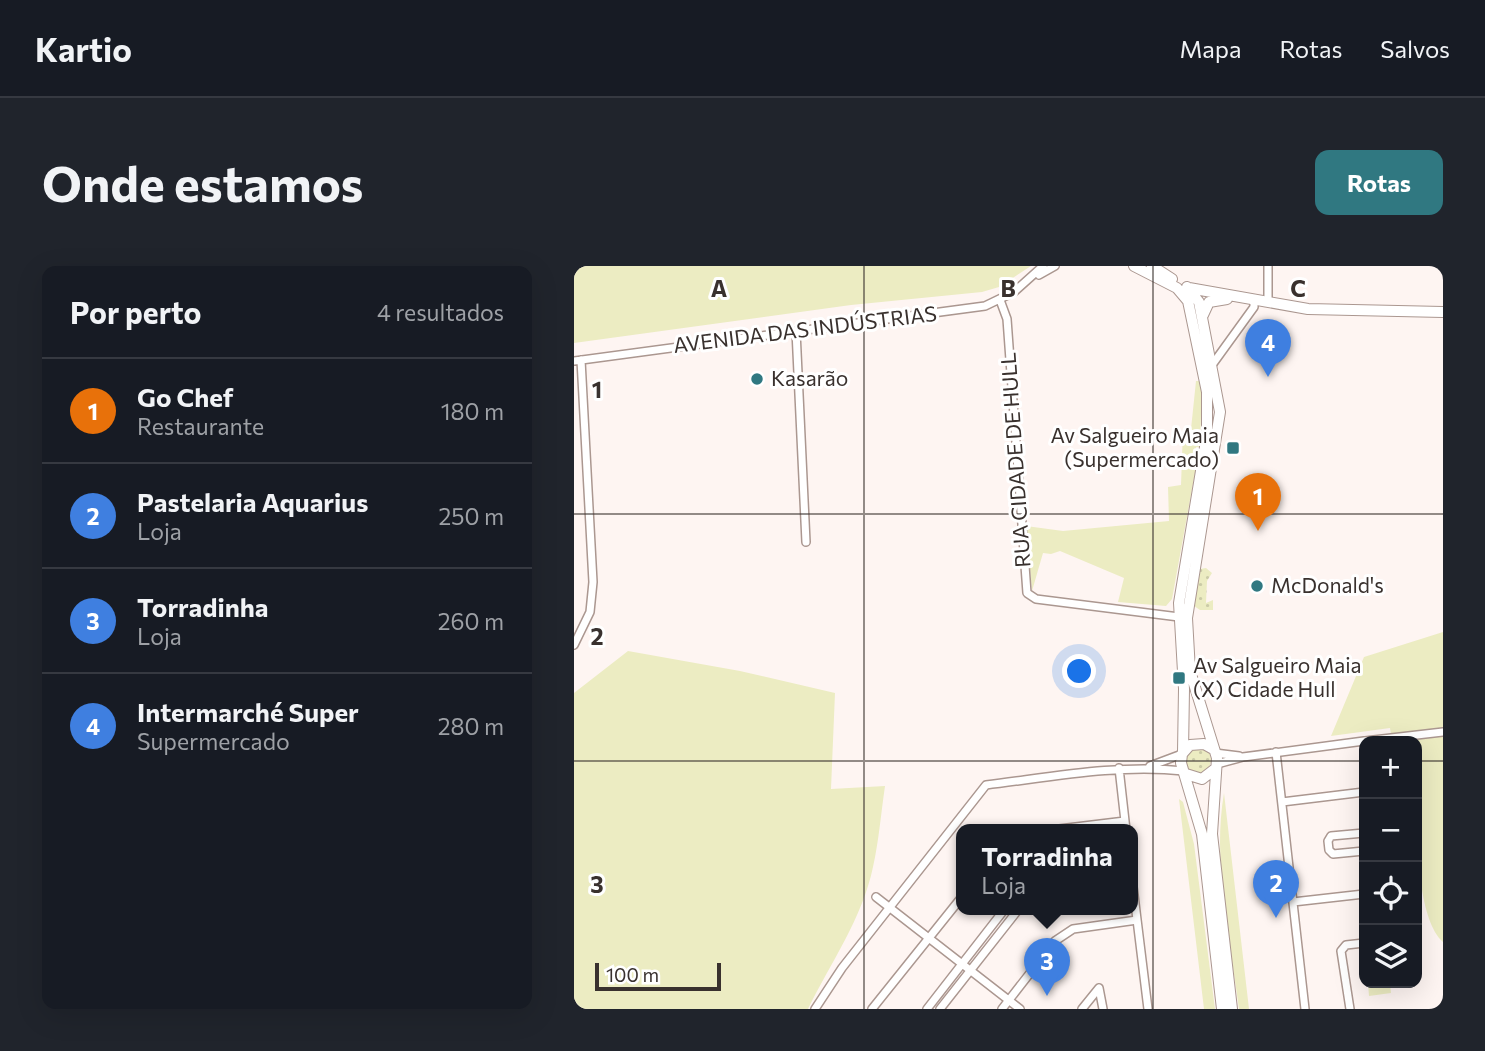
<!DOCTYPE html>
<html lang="pt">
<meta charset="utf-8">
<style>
:root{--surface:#171b24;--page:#20242c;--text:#f1f3f6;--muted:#9ea1a6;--line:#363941;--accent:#307881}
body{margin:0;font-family:Commissioner,sans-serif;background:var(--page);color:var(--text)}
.controls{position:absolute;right:21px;bottom:21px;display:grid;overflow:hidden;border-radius:14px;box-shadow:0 7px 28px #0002}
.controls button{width:63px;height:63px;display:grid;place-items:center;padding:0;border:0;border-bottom:2px solid var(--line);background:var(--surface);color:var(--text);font:35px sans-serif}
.scale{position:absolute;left:21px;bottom:18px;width:126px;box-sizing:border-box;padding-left:7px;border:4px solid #39312e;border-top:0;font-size:19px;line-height:24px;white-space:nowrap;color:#39312e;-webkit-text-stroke:5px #fff;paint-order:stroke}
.you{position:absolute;left:506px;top:406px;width:24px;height:24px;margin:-18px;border:5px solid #fff;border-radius:50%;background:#1a73e8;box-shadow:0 0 0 10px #1a73e833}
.badge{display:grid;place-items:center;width:46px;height:46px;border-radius:50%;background:var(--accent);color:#fff;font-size:23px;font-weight:700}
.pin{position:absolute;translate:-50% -58px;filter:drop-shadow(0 2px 4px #0008)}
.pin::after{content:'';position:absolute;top:37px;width:24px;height:21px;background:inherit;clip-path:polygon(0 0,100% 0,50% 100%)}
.popup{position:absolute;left:382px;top:558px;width:182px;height:91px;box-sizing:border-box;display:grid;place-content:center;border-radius:14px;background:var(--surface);filter:drop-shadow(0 2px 5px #0005);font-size:23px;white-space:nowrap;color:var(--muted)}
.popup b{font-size:26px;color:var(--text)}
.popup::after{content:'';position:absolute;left:50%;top:100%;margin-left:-14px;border:14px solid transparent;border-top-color:var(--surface)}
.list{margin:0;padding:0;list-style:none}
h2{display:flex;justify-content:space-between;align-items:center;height:91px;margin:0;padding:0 28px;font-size:30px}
h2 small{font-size:23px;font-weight:400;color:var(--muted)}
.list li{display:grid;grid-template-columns:46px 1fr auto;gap:21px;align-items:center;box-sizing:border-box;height:105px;padding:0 28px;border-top:2px solid var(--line)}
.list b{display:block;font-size:26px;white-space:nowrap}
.list p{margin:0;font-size:23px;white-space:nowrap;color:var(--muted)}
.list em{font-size:23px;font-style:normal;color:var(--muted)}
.icon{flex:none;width:38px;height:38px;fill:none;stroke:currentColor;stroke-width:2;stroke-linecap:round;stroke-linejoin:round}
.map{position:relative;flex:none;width:869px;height:743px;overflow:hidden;border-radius:14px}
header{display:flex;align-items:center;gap:42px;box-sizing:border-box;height:98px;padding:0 35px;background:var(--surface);border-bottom:2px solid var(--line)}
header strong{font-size:33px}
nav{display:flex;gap:38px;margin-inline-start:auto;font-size:24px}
.intro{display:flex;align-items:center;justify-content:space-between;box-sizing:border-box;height:168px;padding:0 42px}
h1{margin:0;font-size:49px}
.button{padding:18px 32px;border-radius:14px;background:var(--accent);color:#fff;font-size:24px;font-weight:700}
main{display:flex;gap:42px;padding:0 42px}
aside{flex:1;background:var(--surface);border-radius:14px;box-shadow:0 7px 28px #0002}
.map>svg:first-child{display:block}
.green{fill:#ececc2}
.garden{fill:url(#garden-dots)}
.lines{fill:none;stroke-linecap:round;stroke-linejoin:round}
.street-casing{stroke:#ab9790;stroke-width:10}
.secondary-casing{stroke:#ab9790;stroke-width:12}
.street{stroke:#fff;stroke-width:7}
.secondary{stroke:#fff;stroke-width:10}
.grid{fill:none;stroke:#39312e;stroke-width:2;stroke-opacity:0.55}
.poi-dot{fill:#307881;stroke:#fff;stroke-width:2.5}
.labels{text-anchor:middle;stroke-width:6;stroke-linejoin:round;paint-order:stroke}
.street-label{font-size:21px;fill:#39312e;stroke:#fff}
.poi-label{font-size:21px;fill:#39312e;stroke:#fff;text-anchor:start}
.grid-label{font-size:23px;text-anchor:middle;font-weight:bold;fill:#39312e;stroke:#fff;stroke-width:6;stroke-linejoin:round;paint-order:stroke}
</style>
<header>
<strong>Kartio</strong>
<nav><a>Mapa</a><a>Rotas</a><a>Salvos</a></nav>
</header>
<div class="intro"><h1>Onde estamos</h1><a class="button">Rotas</a></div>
<main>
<aside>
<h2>Por perto<small>4 resultados</small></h2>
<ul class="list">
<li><span class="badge" style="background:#e8710a">1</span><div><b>Go Chef</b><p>Restaurante</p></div><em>180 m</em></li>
<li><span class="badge" style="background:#3f7fe0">2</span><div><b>Pastelaria Aquarius</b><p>Loja</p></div><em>250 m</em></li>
<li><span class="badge" style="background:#3f7fe0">3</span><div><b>Torradinha</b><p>Loja</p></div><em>260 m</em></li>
<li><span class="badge" style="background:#3f7fe0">4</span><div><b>Intermarché Super</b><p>Supermercado</p></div><em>280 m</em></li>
</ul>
</aside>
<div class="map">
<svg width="869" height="743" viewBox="0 0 869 743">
<defs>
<pattern id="garden-dots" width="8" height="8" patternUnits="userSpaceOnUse" patternTransform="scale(1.75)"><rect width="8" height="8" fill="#ececc2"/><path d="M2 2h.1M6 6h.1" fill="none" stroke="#cbcba7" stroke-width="1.8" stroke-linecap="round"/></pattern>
</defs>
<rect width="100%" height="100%" fill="#fef5f2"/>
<path class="green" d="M 0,0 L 457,0 L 425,21 L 408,26 L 277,39 L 0,77 Z
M 622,115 L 628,115 L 626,181 L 622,181 L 624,190 L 598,333 L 592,340 L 544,336 L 550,312 L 486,285 L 477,288 L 469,287 L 458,325 L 452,260 L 489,265 L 595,255 L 594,221 L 607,219 L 609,163 L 617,163 Z
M 869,366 L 869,676 C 836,646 843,520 843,475 L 818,475 L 816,462 L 757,470 L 790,391 Z
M 54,385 L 166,405 L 261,427 L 257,523 L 311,520 C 307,547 305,574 299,601 C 288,653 257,696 234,743 L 0,743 L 0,427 Z
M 650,527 L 675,743 L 665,743 C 656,673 638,597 650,527 Z
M 605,533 L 609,536 L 620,578 L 641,743 L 630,743 Z
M 794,717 L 816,717 L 817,727 L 795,730 Z"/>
<path class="garden" d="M 632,302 L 638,307 L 633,315 L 632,337 L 639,334 L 639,344 L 626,344 L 620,340 C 619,328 619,313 626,303 Z
M611 494a13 13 0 1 1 26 0a13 13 0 1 1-26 0Z"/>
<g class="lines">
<g class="street-casing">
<path id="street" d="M 694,0 L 694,36
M 465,9 L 481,0
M 426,34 L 433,53 L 453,327 L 462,333 L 605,351
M 222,65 L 232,276
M 0,95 L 411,40 L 440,26 L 469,0
M 638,99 L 680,41 L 680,36
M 0,379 L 16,346 L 19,316 L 7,94
M 791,475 L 869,466
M 702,486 L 731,743
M 641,487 L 665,490
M 643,498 L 669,491 L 790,475
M 576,500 L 608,488
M 545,502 L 552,564
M 708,536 L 790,526
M 477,564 L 551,555
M 790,567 L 757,570 L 754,575 L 755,584 L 759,588 L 790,585
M 559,621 L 574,743
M 302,631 L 446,743
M 719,636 L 790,628
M 241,743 L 268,702 L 412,519 C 478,511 543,498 610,505
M 298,743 L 387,632
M 353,743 L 430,644
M 366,743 L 444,644
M 428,743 L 481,675 L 499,663 L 563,654
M 508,743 L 525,722 L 529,743
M 776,743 L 767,685 L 772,679 L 790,677"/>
</g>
<g class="secondary-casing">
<path id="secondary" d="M 560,0 L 603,22 L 614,35 L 633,126 L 633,169 L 605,337 L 610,423 L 609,486
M 578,0 L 598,13
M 613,21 L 625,36 L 646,146 L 613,352 L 616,405 L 643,492 L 638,568 L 658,743
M 615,22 L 734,43 L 869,46
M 629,49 L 635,36 L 653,33
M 639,483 L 630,478 L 616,479 L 608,488 L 607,497 L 628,568 L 648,743
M 612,508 L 628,513 L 641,503"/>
</g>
<use href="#street" class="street"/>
<use href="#secondary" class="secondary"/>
</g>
<path class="grid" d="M 290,0 L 290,743M 579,0 L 579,743M 0,248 L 869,248M 0,495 L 790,495M 843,495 L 869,495"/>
<g class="poi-dot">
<circle cx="183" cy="113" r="7"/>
<rect x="652" y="175" width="14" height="14" rx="3.5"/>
<circle cx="683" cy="320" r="7"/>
<rect x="598" y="405" width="14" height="14" rx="3.5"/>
</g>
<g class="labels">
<g class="street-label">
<text transform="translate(231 64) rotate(-7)" y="7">AVENIDA DAS INDÚSTRIAS</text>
<text transform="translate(442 194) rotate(-94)" y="7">RUA CIDADE DE HULL</text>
</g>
<g class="poi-label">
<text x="197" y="120">Kasarão</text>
<text x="645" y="177" text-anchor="end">Av Salgueiro Maia<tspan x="645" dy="24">(Supermercado)</tspan></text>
<text x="697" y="327">McDonald's</text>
<text x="619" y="407">Av Salgueiro Maia<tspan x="619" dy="24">(X) Cidade Hull</tspan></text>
</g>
</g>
<g class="grid-label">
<text x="145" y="31">A</text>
<text x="434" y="31">B</text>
<text x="724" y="31">C</text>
<text x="23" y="132">1</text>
<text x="23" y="379">2</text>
<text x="23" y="627">3</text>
</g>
</svg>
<div class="controls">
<button>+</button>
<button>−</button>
<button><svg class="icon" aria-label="locate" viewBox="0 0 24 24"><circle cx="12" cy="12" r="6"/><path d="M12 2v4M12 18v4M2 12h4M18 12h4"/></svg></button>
<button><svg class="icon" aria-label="layers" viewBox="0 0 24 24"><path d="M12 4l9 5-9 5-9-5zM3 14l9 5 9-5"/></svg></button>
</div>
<div class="scale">100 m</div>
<div class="you"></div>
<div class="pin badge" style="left:684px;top:265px;background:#e8710a">1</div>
<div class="pin badge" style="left:702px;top:652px;background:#3f7fe0">2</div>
<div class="pin badge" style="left:473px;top:730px;background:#3f7fe0">3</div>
<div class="popup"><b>Torradinha</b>Loja</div>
<div class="pin badge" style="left:694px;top:111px;background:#3f7fe0">4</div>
</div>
</main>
